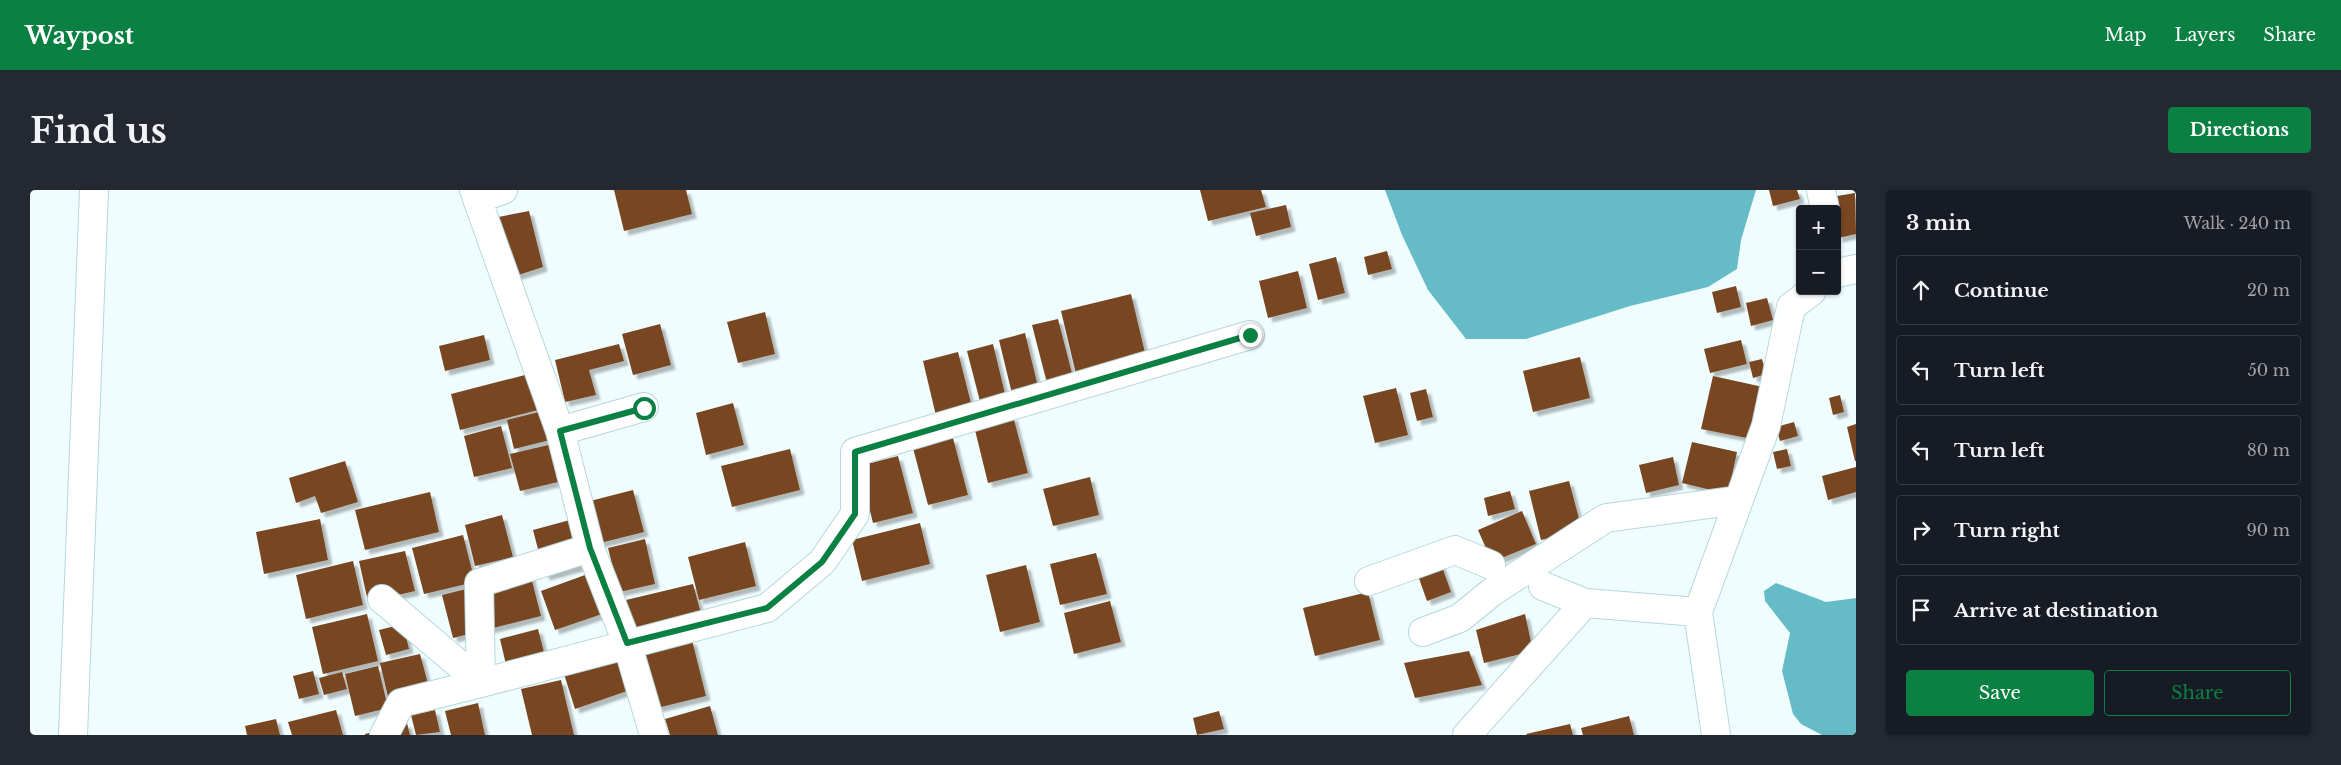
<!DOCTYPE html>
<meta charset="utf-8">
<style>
:root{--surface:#171b24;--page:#242831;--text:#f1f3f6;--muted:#9ea1a6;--line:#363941;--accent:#0b8043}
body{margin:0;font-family:"Libre Baskerville",serif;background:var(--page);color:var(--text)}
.controls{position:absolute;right:15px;top:15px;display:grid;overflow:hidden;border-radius:5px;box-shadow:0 1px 4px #0004}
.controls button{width:45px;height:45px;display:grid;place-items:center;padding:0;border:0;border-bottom:1px solid var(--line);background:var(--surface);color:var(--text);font:25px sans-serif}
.stop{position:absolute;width:15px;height:15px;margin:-11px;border:4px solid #0b8043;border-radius:50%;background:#fff}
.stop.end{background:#0b8043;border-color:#fff;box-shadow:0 1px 5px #0008}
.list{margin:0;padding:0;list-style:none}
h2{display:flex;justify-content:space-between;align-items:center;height:65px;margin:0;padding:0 20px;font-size:21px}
h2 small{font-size:16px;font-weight:400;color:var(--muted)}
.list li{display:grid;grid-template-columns:32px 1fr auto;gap:15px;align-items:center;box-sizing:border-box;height:70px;margin:0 10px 10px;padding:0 10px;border:1px solid var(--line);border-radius:5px}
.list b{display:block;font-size:19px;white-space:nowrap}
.list em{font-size:16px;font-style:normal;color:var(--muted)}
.actions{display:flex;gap:10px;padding:15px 20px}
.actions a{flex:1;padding:11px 0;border:1px solid var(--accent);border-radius:5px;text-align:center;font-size:18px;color:var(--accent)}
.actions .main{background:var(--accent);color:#fff}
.icon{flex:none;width:28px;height:28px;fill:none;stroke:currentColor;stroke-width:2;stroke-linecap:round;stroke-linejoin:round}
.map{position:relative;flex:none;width:1826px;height:545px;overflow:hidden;border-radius:5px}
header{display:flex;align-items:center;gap:30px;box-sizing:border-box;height:70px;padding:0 25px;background:var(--accent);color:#fff}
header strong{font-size:24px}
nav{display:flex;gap:28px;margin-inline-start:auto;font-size:18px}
.intro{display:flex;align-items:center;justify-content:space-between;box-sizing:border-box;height:120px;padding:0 30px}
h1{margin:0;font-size:35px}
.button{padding:12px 22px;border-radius:5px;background:var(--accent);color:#fff;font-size:18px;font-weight:700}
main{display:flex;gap:30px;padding:0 30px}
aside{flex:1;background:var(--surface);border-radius:5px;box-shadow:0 1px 4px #0004}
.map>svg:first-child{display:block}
.water{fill:#66bcc6}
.building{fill:#784622;filter:url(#shadow)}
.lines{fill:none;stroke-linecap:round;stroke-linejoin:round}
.minor-casing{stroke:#b6d7dc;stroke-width:30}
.minor{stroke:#fff;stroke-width:28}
.route{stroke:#0b8043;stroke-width:6}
</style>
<header>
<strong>Waypost</strong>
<nav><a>Map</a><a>Layers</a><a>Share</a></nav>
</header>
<div class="intro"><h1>Find us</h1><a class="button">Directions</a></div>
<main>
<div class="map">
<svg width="1826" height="545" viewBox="0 0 1826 545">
<defs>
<filter id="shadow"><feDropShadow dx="4.5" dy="4.5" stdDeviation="1" flood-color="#0004"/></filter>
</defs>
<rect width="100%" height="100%" fill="#f0fdff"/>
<path class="water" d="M 1355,0 L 1726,0 L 1711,50 L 1707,79 L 1678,97 L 1600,116 L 1496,149 L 1436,149 L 1398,100 L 1372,45 Z
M 1746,393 L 1796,412 L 1826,408 L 1826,545 L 1792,545 L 1771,534 L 1763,524 L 1752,481 L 1760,443 L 1735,411 L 1734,401 Z"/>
<path class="building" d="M 584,0 L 656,0 L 662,24 L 594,41 Z
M 1170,0 L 1231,0 L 1236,17 L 1178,31 Z
M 1739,0 L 1767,0 L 1770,9 L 1743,16 Z
M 1825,3 L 1826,44 L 1808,48 L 1807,19 L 1801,7 Z
M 1256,15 L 1261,37 L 1226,46 L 1220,23 Z
M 499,21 L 513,77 L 479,88 L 458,29 Z
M 1357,61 L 1362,79 L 1338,85 L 1334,67 Z
M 1306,67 L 1315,103 L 1288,110 L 1279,74 Z
M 1268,81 L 1277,118 L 1238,128 L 1229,91 Z
M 1706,96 L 1711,117 L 1687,123 L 1682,102 Z
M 1101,104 L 1116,167 L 1046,184 L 1031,121 Z
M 1737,108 L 1743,130 L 1721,136 L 1716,113 Z
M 735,122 L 745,164 L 708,173 L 697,132 Z
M 1028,129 L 1044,191 L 1018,197 L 1002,135 Z
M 630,134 L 641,175 L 603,185 L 592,144 Z
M 995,143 L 1010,205 L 984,212 L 969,150 Z
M 454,145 L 460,170 L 415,181 L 409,156 Z
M 1711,150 L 1717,174 L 1680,183 L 1674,159 Z
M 589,154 L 594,171 L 559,180 L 566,205 L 535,212 L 525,170 Z
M 963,154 L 978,216 L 953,223 L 937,161 Z
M 928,162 L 943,221 L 907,230 L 893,171 Z
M 1550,167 L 1560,208 L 1503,222 L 1493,181 Z
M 1732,169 L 1736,184 L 1723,188 L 1719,172 Z
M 499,184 L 508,220 L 430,240 L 421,204 Z
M 1683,186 L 1733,197 L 1722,249 L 1671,239 Z
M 1366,198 L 1378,245 L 1345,253 L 1333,206 Z
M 1396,199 L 1403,227 L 1387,231 L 1380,203 Z
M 1810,205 L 1814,222 L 1803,225 L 1799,208 Z
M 703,213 L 714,255 L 676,265 L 666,223 Z
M 517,220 L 524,249 L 484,259 L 477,230 Z
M 983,226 L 998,283 L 958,293 L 944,236 Z
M 1764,232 L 1768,246 L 1750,251 L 1746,237 Z
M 1826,234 L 1826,271 L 1825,271 L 1817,237 Z
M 471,236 L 482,278 L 444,287 L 434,246 Z
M 923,248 L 938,305 L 898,315 L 883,258 Z
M 531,252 L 534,266 L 523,269 L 528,292 L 490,301 L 480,264 Z
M 1662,252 L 1707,262 L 1698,304 L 1652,293 Z
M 760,259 L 770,300 L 702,317 L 691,276 Z
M 1757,259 L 1761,276 L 1747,279 L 1743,262 Z
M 868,266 L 883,323 L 843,333 L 829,276 Z
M 1643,267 L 1649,295 L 1616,303 L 1609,275 Z
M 315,271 L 328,312 L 291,323 L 285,306 L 266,313 L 259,288 Z
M 1826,277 L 1826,302 L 1798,310 L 1792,286 Z
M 1060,287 L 1069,325 L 1023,336 L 1013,299 Z
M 1539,291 L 1552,340 L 1511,350 L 1499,301 Z
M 603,300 L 614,342 L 570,353 L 560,311 Z
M 1480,301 L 1485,319 L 1458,326 L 1454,308 Z
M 400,302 L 409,342 L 335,360 L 325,320 Z
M 1492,321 L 1506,354 L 1462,372 L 1448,340 Z
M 472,325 L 483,367 L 445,376 L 435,335 Z
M 551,327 L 564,373 L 515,386 L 503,340 Z
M 290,329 L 298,370 L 234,384 L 226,342 Z
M 890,333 L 900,374 L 832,391 L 822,350 Z
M 433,345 L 445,392 L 394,404 L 382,358 Z
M 615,349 L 625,394 L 589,402 L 578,358 Z
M 715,352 L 726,396 L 669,410 L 658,367 Z
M 375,361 L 385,401 L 338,412 L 329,371 Z
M 1066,363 L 1077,404 L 1030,415 L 1020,374 Z
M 323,371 L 333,415 L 276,429 L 266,385 Z
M 1410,371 L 1421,402 L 1397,411 L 1386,380 Z
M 996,375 L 1010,432 L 970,442 L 956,385 Z
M 566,381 L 581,421 L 525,440 L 511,401 Z
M 500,383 L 511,426 L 423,448 L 412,405 Z
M 663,394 L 672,427 L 604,444 L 596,410 Z
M 1338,402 L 1350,450 L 1285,466 L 1273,418 Z
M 1080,411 L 1091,452 L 1044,464 L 1034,423 Z
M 337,424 L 348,471 L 293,484 L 282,437 Z
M 1495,424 L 1503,461 L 1454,473 L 1446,440 Z
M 373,434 L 379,459 L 356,465 L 349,440 Z
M 508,439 L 516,470 L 477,479 L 470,449 Z
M 662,450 L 676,506 L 627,518 L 613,463 Z
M 1439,461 L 1452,495 L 1385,508 L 1374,473 Z
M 390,464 L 400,501 L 359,511 L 350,473 Z
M 589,465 L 600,500 L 545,519 L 534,484 Z
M 348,476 L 358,518 L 325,526 L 315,484 Z
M 283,481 L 289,504 L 269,509 L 263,486 Z
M 312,482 L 317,499 L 294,505 L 289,488 Z
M 531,490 L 544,545 L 502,545 L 491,499 Z
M 448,513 L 455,545 L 421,545 L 415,521 Z
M 680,516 L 688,545 L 640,545 L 635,529 Z
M 306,520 L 313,545 L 262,545 L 258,532 Z
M 405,520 L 410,542 L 386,545 L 381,525 Z
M 1189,521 L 1194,539 L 1167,545 L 1163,528 Z
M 1599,526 L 1604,545 L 1553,545 L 1551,538 Z
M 246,529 L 250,545 L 217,545 L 215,536 Z
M 377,533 L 380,545 L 335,545 L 335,544 Z
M 1540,534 L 1543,545 L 1497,545 L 1496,544 Z"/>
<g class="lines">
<g class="minor-casing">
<path id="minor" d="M 444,0 L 530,241 L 560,358 L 597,453 L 624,545
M 1791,0 L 1795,19
M 447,9 L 473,0
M 1807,83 L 1826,79
M 530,241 L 614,217
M 1339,391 L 1425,360 L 1461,375
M 1513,396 L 1555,413
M 352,409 L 451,493 L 449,393 L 560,358
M 1393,442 L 1430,428 L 1462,402 L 1576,328 L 1709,310
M 43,545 L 64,0
M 354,545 L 371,513 L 451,493 L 737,418 L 792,372 L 825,324 L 825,262 L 1220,145
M 1437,545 L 1555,413 L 1668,422
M 1686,545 L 1668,422 L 1736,236 L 1761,117 L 1782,101"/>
</g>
<use href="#minor" class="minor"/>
</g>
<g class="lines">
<path class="route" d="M 614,218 L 530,241 L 560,358 L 597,453 L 737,418 L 792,372 L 825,324 L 825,262 L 1220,145"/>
</g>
</svg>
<div class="controls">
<button>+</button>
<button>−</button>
</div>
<div class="stop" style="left:614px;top:218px"></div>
<div class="stop end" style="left:1220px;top:145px"></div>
</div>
<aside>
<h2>3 min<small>Walk · 240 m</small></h2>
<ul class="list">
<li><svg class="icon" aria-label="ahead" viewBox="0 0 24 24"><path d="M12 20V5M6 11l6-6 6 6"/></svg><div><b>Continue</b></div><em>20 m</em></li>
<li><svg class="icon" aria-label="left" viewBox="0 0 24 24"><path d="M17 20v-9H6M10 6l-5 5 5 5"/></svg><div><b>Turn left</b></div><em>50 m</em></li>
<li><svg class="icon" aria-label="left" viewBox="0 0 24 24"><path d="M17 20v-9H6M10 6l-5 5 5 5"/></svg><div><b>Turn left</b></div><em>80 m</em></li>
<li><svg class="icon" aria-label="right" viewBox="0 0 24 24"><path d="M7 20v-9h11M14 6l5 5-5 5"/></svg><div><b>Turn right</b></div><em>90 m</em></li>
<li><svg class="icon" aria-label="arrive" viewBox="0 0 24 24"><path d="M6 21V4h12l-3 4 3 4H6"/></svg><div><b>Arrive at destination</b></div></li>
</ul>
<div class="actions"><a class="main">Save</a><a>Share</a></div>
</aside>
</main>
